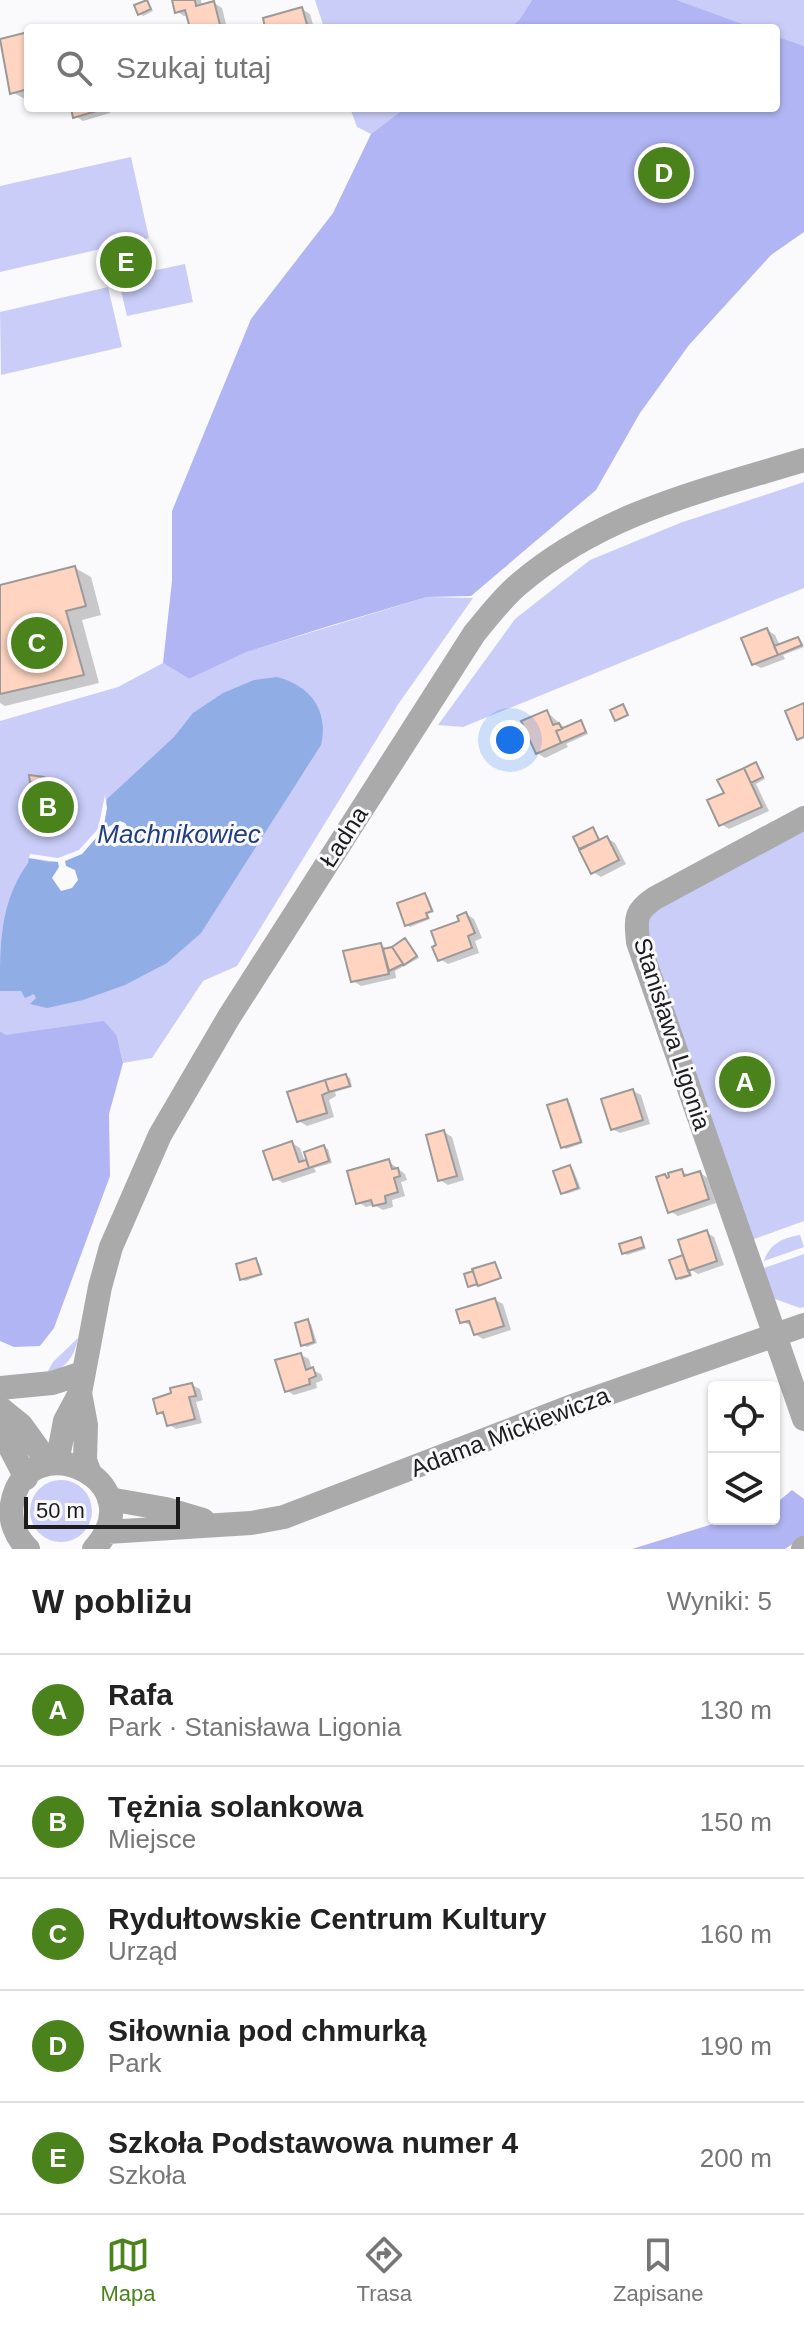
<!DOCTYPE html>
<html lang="pl">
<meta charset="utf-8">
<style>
:root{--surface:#fff;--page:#f2f2f2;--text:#222;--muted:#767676;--line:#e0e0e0;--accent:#4a821c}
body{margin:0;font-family:Helvetica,sans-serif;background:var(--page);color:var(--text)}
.controls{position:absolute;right:24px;bottom:24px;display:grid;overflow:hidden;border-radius:8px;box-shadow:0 2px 6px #0004}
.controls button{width:72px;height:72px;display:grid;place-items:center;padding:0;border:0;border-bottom:2px solid var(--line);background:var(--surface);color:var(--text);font:40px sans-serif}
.scale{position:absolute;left:24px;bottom:20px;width:156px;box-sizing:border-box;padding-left:8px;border:4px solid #1d1d1e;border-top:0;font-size:22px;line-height:28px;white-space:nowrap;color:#1d1d1e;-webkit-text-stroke:6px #fafafd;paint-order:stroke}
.you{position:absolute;left:510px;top:740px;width:28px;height:28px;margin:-20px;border:6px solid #fff;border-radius:50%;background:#1a73e8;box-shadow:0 0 0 12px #1a73e833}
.badge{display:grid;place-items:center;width:52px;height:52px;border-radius:50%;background:var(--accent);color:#fff;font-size:26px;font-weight:700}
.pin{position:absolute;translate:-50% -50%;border:4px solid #fff;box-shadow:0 2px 8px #0006}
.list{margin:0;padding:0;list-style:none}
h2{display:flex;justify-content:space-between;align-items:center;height:104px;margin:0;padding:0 32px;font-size:34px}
h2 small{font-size:26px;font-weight:400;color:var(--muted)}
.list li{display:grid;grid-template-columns:52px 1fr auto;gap:24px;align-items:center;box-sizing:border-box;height:112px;padding:0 32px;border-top:2px solid var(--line)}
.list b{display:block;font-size:30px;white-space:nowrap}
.list p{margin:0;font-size:26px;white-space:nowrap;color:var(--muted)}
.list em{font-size:26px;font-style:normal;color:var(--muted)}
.icon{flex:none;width:44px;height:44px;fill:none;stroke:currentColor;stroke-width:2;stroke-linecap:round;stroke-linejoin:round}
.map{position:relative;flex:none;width:804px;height:1549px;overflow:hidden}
.search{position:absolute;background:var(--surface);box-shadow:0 2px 6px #0004;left:24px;right:24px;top:24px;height:88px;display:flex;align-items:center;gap:20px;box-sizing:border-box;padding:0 28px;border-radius:8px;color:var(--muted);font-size:30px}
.sheet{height:664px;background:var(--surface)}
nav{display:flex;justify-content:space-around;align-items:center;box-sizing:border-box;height:112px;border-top:2px solid var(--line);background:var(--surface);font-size:22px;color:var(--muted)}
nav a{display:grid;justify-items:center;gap:4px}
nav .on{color:var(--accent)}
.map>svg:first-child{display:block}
.green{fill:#cacdf8}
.forest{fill:#b1b5f3}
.water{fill:#90ade6}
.pier{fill:#fafafd}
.shadow{fill:#0003}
.building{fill:#ffd5c2;stroke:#9c9a99;stroke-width:2}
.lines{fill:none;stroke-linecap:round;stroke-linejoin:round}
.minor{stroke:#aaaaab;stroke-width:24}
.labels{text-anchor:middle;stroke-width:6;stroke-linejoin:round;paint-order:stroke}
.street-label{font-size:24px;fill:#1d1d1e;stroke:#fafafd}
.water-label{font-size:26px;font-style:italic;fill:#203e81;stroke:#fafafd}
</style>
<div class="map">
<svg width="804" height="1549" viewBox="0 0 804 1549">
<rect width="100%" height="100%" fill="#fafafd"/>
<path class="green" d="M 315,0 L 532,0 L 519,20 L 509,28 L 324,28 Z
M 677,0 L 804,0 L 804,46 L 776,36 L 776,28 L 754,28 Z
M 350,108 L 405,108 L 371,134 L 357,127 Z
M 131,157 L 149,238 L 0,272 L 0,186 Z
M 185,264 L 193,302 L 127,316 L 118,278 Z
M 108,287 L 122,347 L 1,375 L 0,312 Z
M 804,482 L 804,588 L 463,727 L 438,725 L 515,619 L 590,560 L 680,523 Z
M 427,597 L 473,598 L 399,703 L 237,966 L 203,981 L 152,1058 L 123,1063 L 117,1036 L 5,1035 L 0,1031 L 0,721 L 118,687 L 163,663 L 189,679 L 247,652 Z
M 804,818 L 804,1221 L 743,1243 L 638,942 L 643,906 Z
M 800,1235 L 804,1247 L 764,1261 C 770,1243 783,1238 800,1235 Z
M 804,1254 L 804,1307 L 800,1308 L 775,1299 L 761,1269 Z
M 78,1338 C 74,1359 65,1368 45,1376 L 53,1362 Z
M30 1511a31 31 0 1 1 62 0a31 31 0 1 1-62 0Z"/>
<path class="forest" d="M 532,0 L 677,0 L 754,28 L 509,28 L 519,20 Z
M 776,36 L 804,46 L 804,232 L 771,255 L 689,345 L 640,413 L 596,490 L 471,596 L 427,597 L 329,626 L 247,652 L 189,679 L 163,663 L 172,581 L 172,511 L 251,319 L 333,213 L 371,134 L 405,108 L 776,108 Z
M 104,1021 L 117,1036 L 123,1063 L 109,1114 L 110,1176 L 54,1328 L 40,1346 L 14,1347 L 0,1341 L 0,1031 L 6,1035 Z
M 792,1490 L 804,1499 L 804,1536 L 785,1549 L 632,1549 L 729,1519 L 774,1519 L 774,1505 Z"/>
<path class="water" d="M 277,677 C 311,686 329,711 321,745 L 201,933 L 167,963 L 125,985 L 83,1000 L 47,1008 L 30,1004 L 36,998 L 34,994 L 25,998 L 21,991 L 0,991 C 0,943 0,902 28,863 L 29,858 L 49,862 L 65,860 L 82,854 L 102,831 L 107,799 L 174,737 L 193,713 L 223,693 L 254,680 Z"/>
<path class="pier" d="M 105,795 L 107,808 L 104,825 L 108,827 L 120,821 L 125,823 L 131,832 L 129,842 L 114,847 L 107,840 L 106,833 L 102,831 L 82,854 L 65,861 L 66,866 L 75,870 L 78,880 L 72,888 L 61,891 L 52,878 L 59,867 L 58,862 L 29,858 L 30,854 L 58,858 L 79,850 L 98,829 Z"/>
<path class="shadow" d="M 174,0 L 201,0 L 202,6 L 214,3 L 222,8 L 227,28 L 192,28 L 189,15 L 184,16 L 176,11 Z
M 146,2 L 153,11 L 143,16 L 140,14 Z
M 302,9 L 310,14 L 314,28 L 267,28 Z
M 28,34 L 28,99 L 25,99 L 12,92 Z
M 73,108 L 108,108 L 110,113 L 83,121 L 75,116 Z
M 75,568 L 91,577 L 101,615 L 82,620 L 99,683 L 5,706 L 0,703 L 0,587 Z
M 767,630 L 775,635 L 780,646 L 798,639 L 804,647 L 783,655 L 785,659 L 761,668 L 753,664 Z
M 547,712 L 566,729 L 581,722 L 588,734 L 566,744 L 568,747 L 545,758 L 537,753 Z
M 756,765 L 765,779 L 756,784 L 769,811 L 729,829 L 721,824 L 726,794 L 720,781 Z
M 593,830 L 601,841 L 607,838 L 615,843 L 626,864 L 601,877 L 593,872 L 584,850 L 581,848 Z
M 425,895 L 428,897 L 434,912 L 428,914 L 430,919 L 410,927 L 407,925 Z
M 466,914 L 474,919 L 482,938 L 475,941 L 479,953 L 448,964 L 440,959 Z
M 405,940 L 419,958 L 395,971 L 396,978 L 361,986 L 353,981 L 381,945 L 389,950 Z
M 346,1076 L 350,1078 L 352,1087 L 335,1092 L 336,1096 L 329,1100 L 334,1117 L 307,1126 L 299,1121 L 290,1094 Z
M 633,1091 L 641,1095 L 650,1124 L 620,1133 L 612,1129 Z
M 567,1101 L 570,1103 L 583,1143 L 566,1149 L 563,1147 Z
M 444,1132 L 452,1137 L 464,1180 L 448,1185 L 440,1180 Z
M 292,1143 L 300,1148 L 305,1162 L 310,1164 L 324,1147 L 328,1149 L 332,1163 L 314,1168 L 316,1172 L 283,1183 L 275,1178 Z
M 388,1161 L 405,1174 L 407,1180 L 401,1182 L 405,1196 L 392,1200 L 393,1207 L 383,1210 L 374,1205 L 366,1207 L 358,1202 Z
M 570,1167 L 573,1169 L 581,1189 L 566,1194 L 563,1192 Z
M 681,1171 L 691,1176 L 700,1173 L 708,1178 L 716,1203 L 678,1216 L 670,1211 L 665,1176 L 673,1181 Z
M 706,1232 L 714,1237 L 724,1265 L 698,1274 L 690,1269 L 692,1276 L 681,1280 L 677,1278 L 683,1257 Z
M 641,1239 L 646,1249 L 627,1255 L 624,1253 Z
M 256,1261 L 259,1263 L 263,1275 L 245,1281 L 242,1279 Z
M 495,1300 L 503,1304 L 511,1330 L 483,1339 L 475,1334 L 473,1326 L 462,1322 Z
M 307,1322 L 311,1324 L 317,1343 L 307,1347 L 303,1345 Z
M 301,1355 L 309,1359 L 312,1370 L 321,1374 L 323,1380 L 316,1383 L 317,1388 L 294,1395 L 286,1390 Z
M 192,1385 L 200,1389 L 203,1400 L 196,1402 L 202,1423 L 176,1429 L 168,1424 L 166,1417 L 159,1412 Z"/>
<path class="building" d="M 147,0 L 151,9 L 138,15 L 134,5 Z
M 172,0 L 195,0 L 196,6 L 214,1 L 220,25 L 190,28 L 185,10 L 175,13 Z
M 302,7 L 308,28 L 265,28 L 263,18 Z
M 28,32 L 28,89 L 10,94 L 0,39 Z
M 71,108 L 102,108 L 103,109 L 73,118 Z
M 75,566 L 86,606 L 66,611 L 84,675 L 0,694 L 0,585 Z
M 767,628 L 778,655 L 752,665 L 741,638 Z
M 798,637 L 802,645 L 778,655 L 774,646 Z
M 804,703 L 804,737 L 797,740 L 785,711 Z
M 623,704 L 628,715 L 615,721 L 610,710 Z
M 547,710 L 553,725 L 559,723 L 562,729 L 556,731 L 561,743 L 536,754 L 521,721 Z
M 581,720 L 586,732 L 561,743 L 556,731 Z
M 756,762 L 763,777 L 751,783 L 744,768 Z
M 744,768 L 762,807 L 719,826 L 707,800 L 724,793 L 717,780 Z
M 29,775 L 44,777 L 56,786 L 50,790 L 40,784 L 30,782 Z
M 40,799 L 50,805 L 60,805 L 61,813 L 43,811 L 34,804 Z
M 593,827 L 599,840 L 579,849 L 573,837 Z
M 607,836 L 619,860 L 591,874 L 579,850 Z
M 425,893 L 432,911 L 426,913 L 428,918 L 405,926 L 397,903 Z
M 466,912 L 475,933 L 468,936 L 472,948 L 438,961 L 432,947 L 436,945 L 431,931 L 459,921 L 457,916 Z
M 405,938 L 417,956 L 404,965 L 392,947 Z
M 381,943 L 389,974 L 351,982 L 343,951 Z
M 392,947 L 403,964 L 389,971 L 383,949 Z
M 346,1074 L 350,1086 L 329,1092 L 325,1080 Z
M 325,1080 L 329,1092 L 322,1095 L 327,1113 L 297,1122 L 287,1092 Z
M 633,1089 L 643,1120 L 611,1130 L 601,1099 Z
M 567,1099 L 581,1142 L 561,1148 L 547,1105 Z
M 444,1130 L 457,1176 L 438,1181 L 426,1135 Z
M 292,1141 L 299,1162 L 306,1160 L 309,1168 L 273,1180 L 263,1151 Z
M 324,1145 L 329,1161 L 309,1168 L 304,1152 Z
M 389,1159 L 392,1169 L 398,1168 L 400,1176 L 394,1178 L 398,1192 L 385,1196 L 386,1203 L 373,1206 L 371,1200 L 356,1204 L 347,1171 Z
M 570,1165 L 578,1188 L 561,1194 L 553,1171 Z
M 682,1169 L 684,1176 L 700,1171 L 709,1199 L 668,1213 L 656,1177 L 665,1174 L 667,1178 L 669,1177 L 668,1173 Z
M 707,1230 L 717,1261 L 688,1271 L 678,1240 Z
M 641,1237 L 644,1247 L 622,1254 L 619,1244 Z
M 683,1255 L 690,1275 L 676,1279 L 669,1260 Z
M 256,1258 L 261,1274 L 240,1280 L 236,1264 Z
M 495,1262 L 501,1278 L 478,1286 L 472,1269 Z
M 473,1271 L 477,1284 L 468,1287 L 464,1274 Z
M 495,1298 L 504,1326 L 474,1335 L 469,1321 L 460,1323 L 456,1310 Z
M 308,1319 L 314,1342 L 301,1346 L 295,1323 Z
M 301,1353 L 306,1370 L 313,1367 L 316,1376 L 309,1379 L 310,1384 L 285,1392 L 275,1360 Z
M 192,1383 L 196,1396 L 189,1397 L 195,1419 L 167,1426 L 163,1412 L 157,1414 L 153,1399 L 171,1393 L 170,1388 Z"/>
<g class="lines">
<path class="minor" d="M 804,818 L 655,898 C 634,912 636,919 638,942 L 804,1419
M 0,1388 L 52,1383 L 83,1373
M 80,1393 L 86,1425 L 85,1460 L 89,1471
M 0,1408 L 21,1425 L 49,1464
M 0,1428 L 26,1478
M 57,1463 L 65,1421 L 80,1393 L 100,1287 L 111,1247 L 160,1135 L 229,1017 L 474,634 C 488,617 502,598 519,584 C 602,513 702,491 804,460
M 109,1499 L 166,1509 L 203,1520
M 107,1532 L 251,1523 L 284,1517 L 575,1405 L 804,1325
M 28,1549 C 16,1537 9,1521 12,1504 C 27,1421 157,1480 94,1549
M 803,1549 L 804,1548"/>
</g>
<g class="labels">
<g class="street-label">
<text transform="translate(344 837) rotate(-57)" y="8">Ładna</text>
<text transform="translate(672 1034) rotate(72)" y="8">Stanisława Ligonia</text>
<text transform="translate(510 1432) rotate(-21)" y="8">Adama Mickiewicza</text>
</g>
<g class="water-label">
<text x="179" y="843">Machnikowiec</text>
</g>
</g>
</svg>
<div class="controls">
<button><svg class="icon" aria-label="locate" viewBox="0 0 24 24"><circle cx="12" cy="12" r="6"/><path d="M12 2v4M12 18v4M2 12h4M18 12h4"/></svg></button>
<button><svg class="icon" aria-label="layers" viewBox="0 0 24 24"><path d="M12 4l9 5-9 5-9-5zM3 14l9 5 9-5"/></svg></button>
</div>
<div class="scale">50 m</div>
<div class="you"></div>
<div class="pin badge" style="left:745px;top:1082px">A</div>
<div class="pin badge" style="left:48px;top:807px">B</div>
<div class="pin badge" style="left:37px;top:643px">C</div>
<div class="pin badge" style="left:664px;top:173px">D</div>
<div class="pin badge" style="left:126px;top:262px">E</div>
<div class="search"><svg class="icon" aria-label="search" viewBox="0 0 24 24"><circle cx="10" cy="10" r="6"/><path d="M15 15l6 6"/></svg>Szukaj tutaj</div>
</div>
<section class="sheet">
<h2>W pobliżu<small>Wyniki: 5</small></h2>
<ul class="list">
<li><span class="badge">A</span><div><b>Rafa</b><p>Park · Stanisława Ligonia</p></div><em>130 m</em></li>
<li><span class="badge">B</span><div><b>Tężnia solankowa</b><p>Miejsce</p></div><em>150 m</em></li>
<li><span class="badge">C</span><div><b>Rydułtowskie Centrum Kultury</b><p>Urząd</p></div><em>160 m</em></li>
<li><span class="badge">D</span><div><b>Siłownia pod chmurką</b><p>Park</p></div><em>190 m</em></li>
<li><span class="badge">E</span><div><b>Szkoła Podstawowa numer 4</b><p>Szkoła</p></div><em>200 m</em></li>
</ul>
</section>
<nav>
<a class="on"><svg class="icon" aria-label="map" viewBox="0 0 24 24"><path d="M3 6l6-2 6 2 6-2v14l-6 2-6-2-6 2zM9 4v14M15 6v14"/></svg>Mapa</a>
<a><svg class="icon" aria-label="directions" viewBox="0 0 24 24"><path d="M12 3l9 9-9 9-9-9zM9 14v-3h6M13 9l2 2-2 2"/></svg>Trasa</a>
<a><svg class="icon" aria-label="saved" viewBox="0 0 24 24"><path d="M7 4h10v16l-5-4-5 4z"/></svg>Zapisane</a>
</nav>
